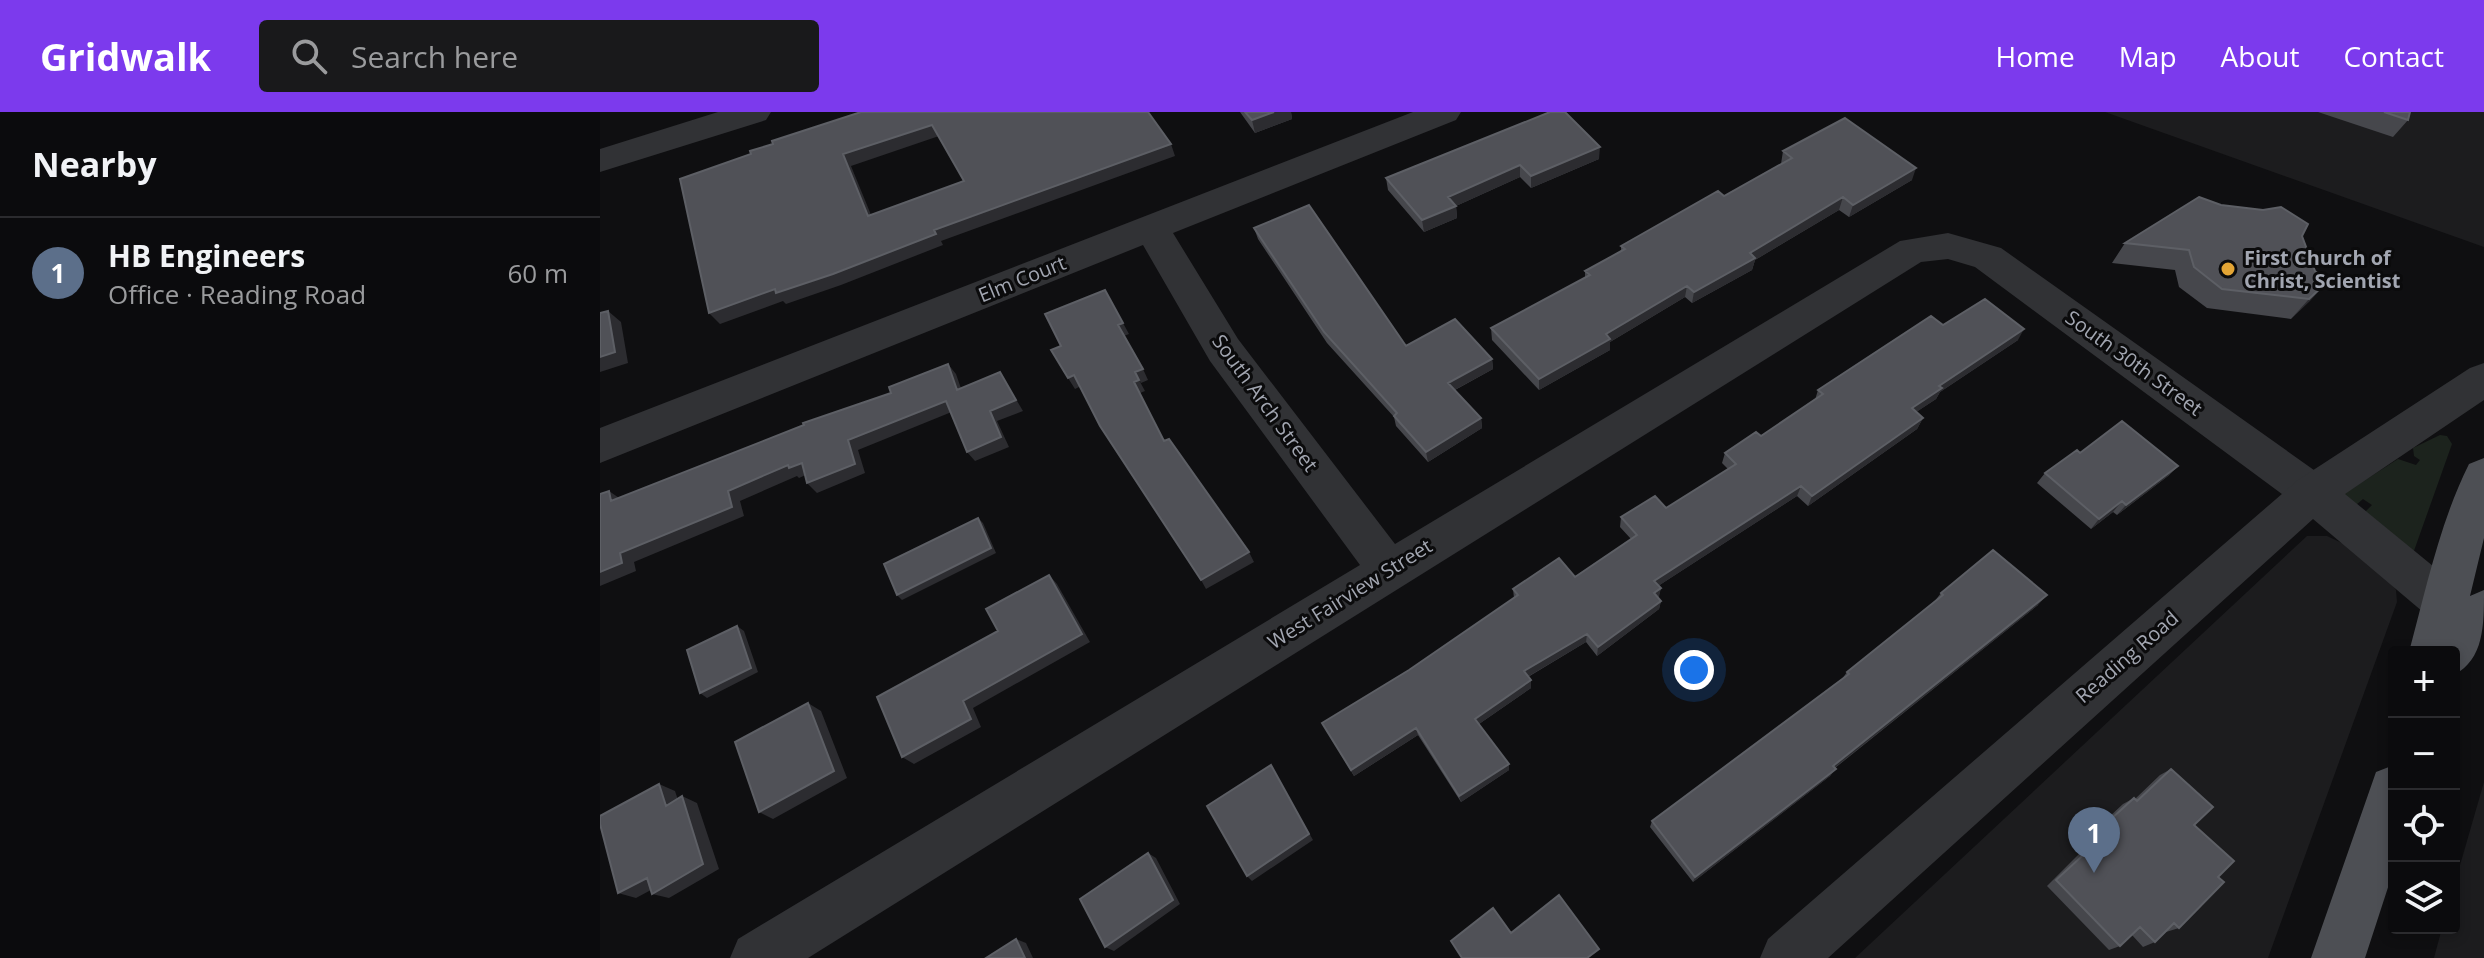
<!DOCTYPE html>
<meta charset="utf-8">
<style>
:root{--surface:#0b0b0d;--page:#19191b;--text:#f1f3f6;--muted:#9a9b9d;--line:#2b2b2e;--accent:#7c3aed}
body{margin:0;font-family:"Open Sans",sans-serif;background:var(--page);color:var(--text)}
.controls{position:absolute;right:24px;bottom:24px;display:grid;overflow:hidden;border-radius:8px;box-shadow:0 4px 12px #0003}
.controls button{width:72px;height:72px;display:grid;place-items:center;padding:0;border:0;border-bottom:2px solid var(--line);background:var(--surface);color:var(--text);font:40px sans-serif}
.you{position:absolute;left:1094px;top:558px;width:28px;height:28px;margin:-20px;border:6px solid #fff;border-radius:50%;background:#1a73e8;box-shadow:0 0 0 12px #1a73e833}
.badge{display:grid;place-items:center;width:52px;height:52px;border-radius:50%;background:var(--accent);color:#fff;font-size:26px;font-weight:700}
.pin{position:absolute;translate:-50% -66px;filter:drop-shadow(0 2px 4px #0008)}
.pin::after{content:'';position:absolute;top:42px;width:28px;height:24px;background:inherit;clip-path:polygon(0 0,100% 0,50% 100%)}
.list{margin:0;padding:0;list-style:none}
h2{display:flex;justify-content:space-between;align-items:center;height:104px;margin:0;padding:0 32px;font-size:34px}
h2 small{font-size:26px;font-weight:400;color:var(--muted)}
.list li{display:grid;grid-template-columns:52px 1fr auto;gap:24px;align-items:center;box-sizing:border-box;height:112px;padding:0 32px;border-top:2px solid var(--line)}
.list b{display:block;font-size:30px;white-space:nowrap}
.list p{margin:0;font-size:26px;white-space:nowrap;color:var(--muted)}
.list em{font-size:26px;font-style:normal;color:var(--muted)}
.icon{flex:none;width:44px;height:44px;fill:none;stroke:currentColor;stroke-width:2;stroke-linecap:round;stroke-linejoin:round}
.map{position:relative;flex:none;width:1884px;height:846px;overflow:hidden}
header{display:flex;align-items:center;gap:48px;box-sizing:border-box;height:112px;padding:0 40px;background:var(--accent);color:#fff}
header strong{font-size:38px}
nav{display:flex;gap:44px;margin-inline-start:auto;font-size:28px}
.search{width:560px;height:72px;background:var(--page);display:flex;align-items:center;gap:20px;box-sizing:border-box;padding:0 28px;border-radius:8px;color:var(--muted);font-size:30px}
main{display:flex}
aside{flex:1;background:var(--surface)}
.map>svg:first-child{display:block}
.built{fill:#1c1c1e}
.green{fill:#1c231d}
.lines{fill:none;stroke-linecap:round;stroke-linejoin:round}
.minor{fill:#313235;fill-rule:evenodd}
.tertiary{fill:#313235;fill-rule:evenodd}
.primary{fill:#4d4f54;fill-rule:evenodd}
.wall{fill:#46474c}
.shaded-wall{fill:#2c2c30}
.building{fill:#505157;stroke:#5d5f65;stroke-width:2;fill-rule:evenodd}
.poi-dot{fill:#e3a535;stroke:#0b0b0c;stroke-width:3}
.labels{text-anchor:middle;stroke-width:6;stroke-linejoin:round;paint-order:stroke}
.poi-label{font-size:20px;font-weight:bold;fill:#a2a6b1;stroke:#0b0b0c;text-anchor:start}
.street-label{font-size:20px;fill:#a2a6b1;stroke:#0b0b0c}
</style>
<header>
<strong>Gridwalk</strong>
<div class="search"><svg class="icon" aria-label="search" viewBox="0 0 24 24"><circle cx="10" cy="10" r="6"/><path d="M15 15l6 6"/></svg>Search here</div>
<nav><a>Home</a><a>Map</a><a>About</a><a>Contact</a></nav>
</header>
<main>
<aside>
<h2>Nearby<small></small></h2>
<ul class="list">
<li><span class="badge" style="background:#5c6f8a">1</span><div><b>HB Engineers</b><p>Office · Reading Road</p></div><em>60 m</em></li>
</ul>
</aside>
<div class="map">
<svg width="1884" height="846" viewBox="0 0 1884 846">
<rect width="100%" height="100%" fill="#0f0f11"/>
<path class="built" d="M 1505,0 L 1884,0 L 1884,135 Z
M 1707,424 L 1727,424 L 1744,432 L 1786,464 L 1796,478 L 1797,490 L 1668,846 L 1255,846 Z
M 1884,670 L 1884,846 L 1834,846 L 1842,816 L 1854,816 L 1854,774 Z"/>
<path class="green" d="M 1840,323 L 1847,324 L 1852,332 L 1810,450 L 1764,401 L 1772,393 L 1763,387 L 1756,393 L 1742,383 L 1798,347 L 1816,353 L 1820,348 L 1814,344 L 1813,336 Z"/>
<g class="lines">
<path class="minor" d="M 118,0 L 171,0 L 166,8 L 0,60 L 0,37 Z
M 813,0 L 861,0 L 856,8 L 573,121 L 638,227 L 795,432 L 1300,129 L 1348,121 L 1401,136 L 1728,368 L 1734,381 L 1728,394 L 1713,399 L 1698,394 L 1375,155 L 1348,147 L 1321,150 L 208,846 L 130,846 L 138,827 L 760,453 L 610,249 L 543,133 L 0,351 L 0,316 Z"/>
<path class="tertiary" d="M 1884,251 L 1884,288 L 1745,382 L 1861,477 L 1868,491 L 1861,505 L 1845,511 L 1829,505 L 1713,407 L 1228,846 L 1160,846 L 1168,827 L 1698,368 L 1870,256 Z"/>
<path class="primary" d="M 1884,346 L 1884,426 L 1870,484 L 1884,478 C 1884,514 1884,547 1854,563 L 1854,540 L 1809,540 C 1826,477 1840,410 1869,352 Z
M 1794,653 L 1794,757 L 1765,846 L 1711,846 L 1776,660 Z"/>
</g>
<path class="wall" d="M 640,0 L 691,0 L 692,7 L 655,21 Z
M 950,0 L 999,47 L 931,76 L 920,65 L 856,94 L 857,106 L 824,120 L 788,78 L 786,66 Z
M 1718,0 L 1810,0 L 1808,8 L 1793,25 Z
M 1183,39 L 1312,68 L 1249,105 L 1239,98 L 1155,148 L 1152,158 L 1092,191 L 1085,185 L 1010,230 L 1010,238 L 939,278 L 892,228 L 891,216 L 985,166 L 985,159 L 1021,139 L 1021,134 L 1124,84 L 1181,52 Z
M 654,116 L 806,234 L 892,247 L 893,257 L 855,278 L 881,306 L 882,316 L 828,350 L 796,314 L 794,305 L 727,231 L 658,127 Z
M 1702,124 L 1715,159 L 1728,169 L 1691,207 L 1607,196 L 1579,175 L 1575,158 L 1512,151 L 1525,131 Z
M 1343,213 L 1418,228 L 1340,280 L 1336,287 L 1316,300 L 1323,306 L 1317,317 L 1208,394 L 1197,384 L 1058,474 L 1061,476 L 1058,486 L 1061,489 L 1059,497 L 997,544 L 986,530 L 928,565 L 931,576 L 879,612 L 909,658 L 861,690 L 818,623 L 754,664 L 722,611 L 809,558 L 914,486 L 913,477 L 975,465 L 1031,427 L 1020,415 L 1021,405 L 1066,396 L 1128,357 L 1122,351 L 1125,341 L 1161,324 L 1215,288 L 1218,278 Z
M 1480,341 L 1578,354 L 1568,364 L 1517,403 L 1513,400 L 1491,417 L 1437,371 L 1445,361 Z
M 1341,481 L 1438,493 L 1235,656 L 1230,664 L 1093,770 L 1050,715 L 1052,709 L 1242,567 L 1247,560 L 1334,490 Z
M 1571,657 L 1594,713 L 1618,765 L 1579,816 L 1566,820 L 1555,830 L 1543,835 L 1532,823 L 1520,834 L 1509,838 L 1447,774 L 1482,739 L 1477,735 L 1523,692 L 1534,686 L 1535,687 L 1560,663 Z"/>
<path class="shaded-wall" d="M 674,0 L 691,0 L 692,7 L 655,21 L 652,8 Z
M 332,13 L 339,24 L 251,54 L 276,115 L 268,104 L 243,42 Z
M 571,32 L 575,44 L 341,129 L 343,133 L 241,173 L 186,192 L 183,189 L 120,212 L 109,201 L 334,118 Z
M 1000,35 L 999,47 L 931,76 L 931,64 Z
M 920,53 L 920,65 L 856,94 L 857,106 L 824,120 L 822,108 L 848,85 Z
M 1316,56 L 1312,68 L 1249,105 L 1253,93 Z
M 1243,85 L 1239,98 L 1155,148 L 1152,158 L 1092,191 L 1094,180 L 1150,141 Z
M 1728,169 L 1710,189 L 1691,207 L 1709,187 Z
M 1087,174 L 1085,185 L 1010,230 L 1010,238 L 939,278 L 939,267 L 1006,222 Z
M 8,199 L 21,210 L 28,251 L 0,260 L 0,245 Z
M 523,211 L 529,222 L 524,224 L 518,213 Z
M 1424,217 L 1418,228 L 1340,280 L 1336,287 L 1306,307 L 1312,296 L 1339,274 Z
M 892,247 L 893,257 L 849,281 L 848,271 Z
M 348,252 L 356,262 L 365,288 L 357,278 Z
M 543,257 L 548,268 L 541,271 L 535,260 Z
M 400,260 L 423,299 L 397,309 L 409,335 L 375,349 L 367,340 L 390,299 Z
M 474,263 L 481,274 L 475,277 L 468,266 Z
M 539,268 L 545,279 L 540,281 L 534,270 Z
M 346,289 L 354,299 L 258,338 L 265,361 L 217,381 L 207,371 L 248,328 Z
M 881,306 L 882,316 L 828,350 L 826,340 Z
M 1323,306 L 1317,317 L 1208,394 L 1212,384 Z
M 202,351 L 212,360 L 199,366 L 197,364 L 140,389 L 144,404 L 34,450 L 36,459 L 0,474 L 0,460 L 20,441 L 128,379 L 188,353 Z
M 1578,354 L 1568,364 L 1517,403 L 1526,393 Z
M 1201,374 L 1197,384 L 1052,478 L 1054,469 Z
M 9,379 L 22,388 L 11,389 Z
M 1522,389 L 1513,400 L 1491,417 L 1499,407 Z
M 378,406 L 383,411 L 396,441 L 302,488 L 297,483 Z
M 649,440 L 654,450 L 606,477 L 601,468 Z
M 449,463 L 457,472 L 490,530 L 373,596 L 381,615 L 314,652 L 302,645 L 363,589 Z
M 1061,476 L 1059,485 L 1052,490 L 1054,481 Z
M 1447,483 L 1438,493 L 1228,661 L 1233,654 Z
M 1061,489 L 1059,497 L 997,544 L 998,535 Z
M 137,514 L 144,519 L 158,560 L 107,586 L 100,581 Z
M 987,522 L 986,530 L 924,567 L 924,559 Z
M 931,568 L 931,576 L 876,614 L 875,607 Z
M 208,591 L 221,599 L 247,666 L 173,707 L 159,700 Z
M 816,616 L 818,623 L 754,664 L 751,658 Z
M 909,652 L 909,658 L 861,690 L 859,684 Z
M 671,653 L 713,728 L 652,769 L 647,764 Z
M 1236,657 L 1230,664 L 1093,770 L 1095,765 Z
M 59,672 L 75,679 L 82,700 L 66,694 Z
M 82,684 L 97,691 L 119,757 L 69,786 L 52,782 Z
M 548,741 L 556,746 L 580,792 L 514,839 L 505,835 Z
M 47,766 L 64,771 L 36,786 L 18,781 Z
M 416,827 L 426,831 L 433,846 L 425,846 Z"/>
<path class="building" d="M 261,0 L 548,0 L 571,32 L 334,118 L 336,122 L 233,162 L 176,181 L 175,177 L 109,201 L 80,67 L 151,42 L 150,39 L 173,32 L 172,29 ZM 332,13 L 364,69 L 268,104 L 243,42 Z
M 645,0 L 674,0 L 652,8 Z
M 950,0 L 965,0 L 1000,35 L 931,64 L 920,53 L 848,85 L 856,94 L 822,108 L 786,66 Z
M 1784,0 L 1810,0 L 1808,8 Z
M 1245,6 L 1316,56 L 1253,93 L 1243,85 L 1150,141 L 1155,146 L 1094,180 L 1087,174 L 1006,222 L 1010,227 L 939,267 L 891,216 L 990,163 L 985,159 L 1025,137 L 1021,134 L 1118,79 L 1124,84 L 1192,46 L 1183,39 Z
M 1599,85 L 1621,93 L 1663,98 L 1681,95 L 1708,112 L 1702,124 L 1715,159 L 1728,169 L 1709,187 L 1622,177 L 1594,155 L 1589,138 L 1525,131 Z
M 709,93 L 806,234 L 855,207 L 892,247 L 848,271 L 881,306 L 826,340 L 794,304 L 797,301 L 724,220 L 654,116 Z
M 505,178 L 523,211 L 518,213 L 543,257 L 535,260 L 539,268 L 534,270 L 564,329 L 569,327 L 649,440 L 601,468 L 500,314 L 474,263 L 468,266 L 451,238 L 461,234 L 445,202 Z
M 1385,187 L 1424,217 L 1339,274 L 1342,276 L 1312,296 L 1323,306 L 1212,384 L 1201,374 L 1054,469 L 1061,476 L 1054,481 L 1061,489 L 998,535 L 987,522 L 924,559 L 931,568 L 875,607 L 909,652 L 859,684 L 816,616 L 751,658 L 722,611 L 809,558 L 918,483 L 913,477 L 959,446 L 975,465 L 1037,423 L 1021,405 L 1055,384 L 1066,396 L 1136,352 L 1125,341 L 1156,320 L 1161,324 L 1223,282 L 1218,278 L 1331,204 L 1343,213 Z
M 8,199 L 15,240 L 0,245 L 0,201 Z
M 348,252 L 357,278 L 400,260 L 416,288 L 390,299 L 401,325 L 367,340 L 346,289 L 248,328 L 255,352 L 207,371 L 202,351 L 189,356 L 188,353 L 128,379 L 132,395 L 20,441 L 22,451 L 0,460 L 0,382 L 9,379 L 11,389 L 204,313 L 203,311 L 291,281 L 289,275 Z
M 1522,309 L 1578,354 L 1526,393 L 1522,389 L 1499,407 L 1445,361 L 1477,338 L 1480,341 Z
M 378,406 L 391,436 L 297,483 L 284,452 Z
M 1393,438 L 1447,483 L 1233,654 L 1236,657 L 1095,765 L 1052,709 L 1249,562 L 1247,560 L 1343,483 L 1341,481 Z
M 449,463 L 482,522 L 363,589 L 371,607 L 302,645 L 277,585 L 398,519 L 386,497 Z
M 137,514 L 151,556 L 100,581 L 87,538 Z
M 208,591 L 234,659 L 159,700 L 135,630 Z
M 671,653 L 709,722 L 647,764 L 607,694 Z
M 1571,657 L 1613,695 L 1594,713 L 1634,749 L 1618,765 L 1624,770 L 1579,816 L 1574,811 L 1555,830 L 1540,815 L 1520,834 L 1456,768 L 1493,734 L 1487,729 L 1534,686 L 1537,689 Z
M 59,672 L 66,694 L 82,684 L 103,752 L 52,782 L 47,766 L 18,781 L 0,712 L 0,704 Z
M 548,741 L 573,788 L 505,835 L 480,787 Z
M 959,783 L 999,837 L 987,846 L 862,846 L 851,829 L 893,796 L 911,821 Z
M 416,827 L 425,846 L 386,846 Z"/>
<circle class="poi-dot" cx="1628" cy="157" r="8"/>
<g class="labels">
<g class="poi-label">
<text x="1644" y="153">First Church of<tspan x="1644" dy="23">Christ, Scientist</tspan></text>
</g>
<g class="street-label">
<text transform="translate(422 167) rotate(-22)" y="7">Elm Court</text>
<text transform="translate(1534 251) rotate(36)" y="7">South 30th Street</text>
<text transform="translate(665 291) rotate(54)" y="7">South Arch Street</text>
<text transform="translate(750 482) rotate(-32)" y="7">West Fairview Street</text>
<text transform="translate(1527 545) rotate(-41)" y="7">Reading Road</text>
</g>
</g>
</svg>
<div class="controls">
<button>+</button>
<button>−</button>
<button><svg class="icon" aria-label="locate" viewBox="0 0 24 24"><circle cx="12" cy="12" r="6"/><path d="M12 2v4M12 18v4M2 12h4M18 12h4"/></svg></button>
<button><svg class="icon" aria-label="layers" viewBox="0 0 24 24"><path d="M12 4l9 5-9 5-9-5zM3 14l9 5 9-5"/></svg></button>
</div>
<div class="you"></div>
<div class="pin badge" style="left:1494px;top:761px;background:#5c6f8a">1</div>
</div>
</main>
